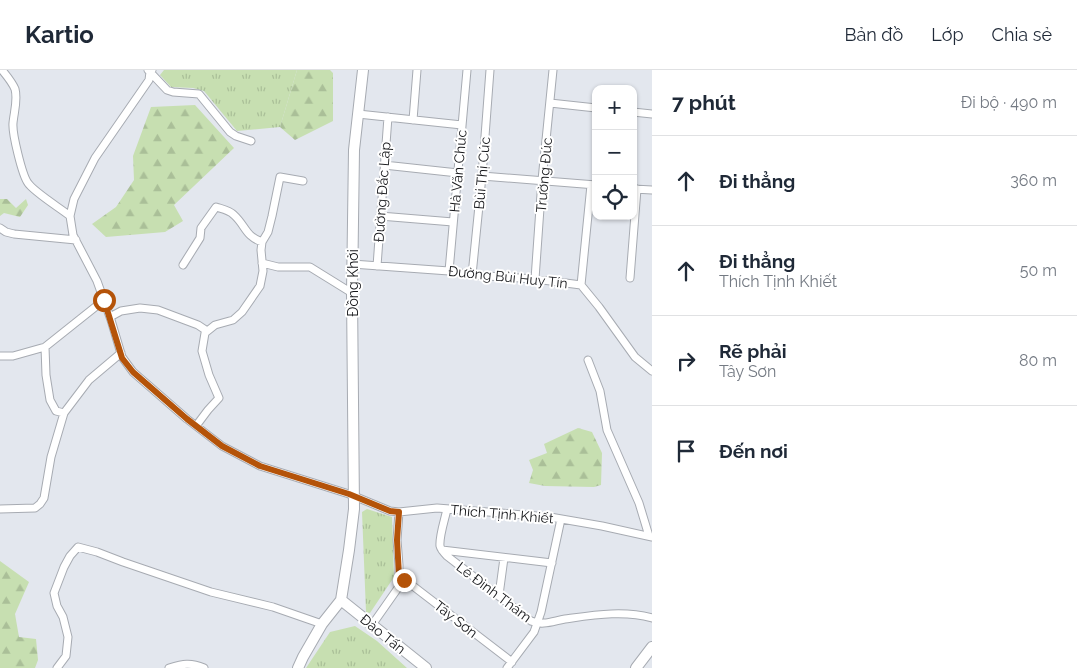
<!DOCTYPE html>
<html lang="vi">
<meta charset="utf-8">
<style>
:root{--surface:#fff;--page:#f6f6f7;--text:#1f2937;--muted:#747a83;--line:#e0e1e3}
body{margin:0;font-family:Raleway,sans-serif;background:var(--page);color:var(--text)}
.controls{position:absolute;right:15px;top:15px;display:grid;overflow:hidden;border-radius:10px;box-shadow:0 1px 4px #0004}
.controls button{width:45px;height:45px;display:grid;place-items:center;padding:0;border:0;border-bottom:1px solid var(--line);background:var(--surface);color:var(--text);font:25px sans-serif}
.stop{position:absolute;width:15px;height:15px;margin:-11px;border:4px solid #b45309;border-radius:50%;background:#fff}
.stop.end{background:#b45309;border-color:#fff;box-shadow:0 1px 5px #0008}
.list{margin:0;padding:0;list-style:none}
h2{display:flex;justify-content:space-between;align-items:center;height:65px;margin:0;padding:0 20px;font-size:21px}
h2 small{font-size:16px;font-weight:400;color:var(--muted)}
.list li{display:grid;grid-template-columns:32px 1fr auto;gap:15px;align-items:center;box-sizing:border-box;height:90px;padding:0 20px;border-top:1px solid var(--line)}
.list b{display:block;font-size:19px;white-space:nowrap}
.list p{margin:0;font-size:16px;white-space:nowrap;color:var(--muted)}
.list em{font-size:16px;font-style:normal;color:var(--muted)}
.icon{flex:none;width:28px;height:28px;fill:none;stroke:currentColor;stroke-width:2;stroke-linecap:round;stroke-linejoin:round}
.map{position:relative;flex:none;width:652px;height:598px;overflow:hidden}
header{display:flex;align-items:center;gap:30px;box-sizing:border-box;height:70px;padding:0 25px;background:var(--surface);border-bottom:1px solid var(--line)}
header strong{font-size:24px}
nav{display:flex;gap:28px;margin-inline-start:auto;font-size:18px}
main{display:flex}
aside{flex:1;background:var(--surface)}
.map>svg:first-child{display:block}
.grass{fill:url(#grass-tufts)}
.forest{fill:url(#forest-firs)}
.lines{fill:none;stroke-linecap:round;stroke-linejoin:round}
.street-casing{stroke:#a7abb2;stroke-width:9}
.secondary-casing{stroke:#a7abb2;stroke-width:12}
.street{stroke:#fff;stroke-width:7}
.secondary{stroke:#fff;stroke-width:10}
.route{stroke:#b45309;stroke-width:6}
.labels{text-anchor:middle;stroke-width:4;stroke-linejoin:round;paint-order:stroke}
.street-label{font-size:14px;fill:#16171a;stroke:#fff}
</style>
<header>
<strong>Kartio</strong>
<nav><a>Bản đồ</a><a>Lớp</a><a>Chia sẻ</a></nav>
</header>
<main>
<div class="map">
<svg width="652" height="598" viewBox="0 0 652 598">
<defs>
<pattern id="grass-tufts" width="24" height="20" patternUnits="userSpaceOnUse" patternTransform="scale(1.25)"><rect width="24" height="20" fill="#c7dfb1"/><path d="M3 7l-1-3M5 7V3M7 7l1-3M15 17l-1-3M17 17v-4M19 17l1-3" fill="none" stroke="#aabf98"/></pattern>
<pattern id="forest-firs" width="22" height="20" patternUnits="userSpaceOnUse" patternTransform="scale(1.25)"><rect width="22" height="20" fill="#c7dfb1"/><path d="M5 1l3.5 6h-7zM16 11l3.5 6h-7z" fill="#aabf98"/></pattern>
</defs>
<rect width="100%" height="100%" fill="#e3e7ee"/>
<path class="grass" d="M 164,0 L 297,0 L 280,57 L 237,61 L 204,21 L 193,18 L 171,17 L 160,5 Z
M 367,439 L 392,447 L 394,507 L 370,543 L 366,542 L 362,442 Z
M 355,556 L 377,571 L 407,598 L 306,598 L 330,562 Z"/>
<path class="forest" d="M 297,0 L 330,0 L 333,3 L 333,51 L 295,70 L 280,57 Z
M 195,35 L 234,78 L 174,135 L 183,151 L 165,162 L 106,167 L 92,154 L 116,137 L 134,110 L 133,86 L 151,37 Z
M 0,129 L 7,129 L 16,138 L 26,129 L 28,135 L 20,147 L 4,143 L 0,146 Z
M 578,358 L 592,362 L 602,383 L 601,415 L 594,417 L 545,416 L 529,413 L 533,400 L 529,390 L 547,383 L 544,374 Z
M 0,491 L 29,512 L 15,544 L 19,567 L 36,569 L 38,590 L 35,598 L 0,598 Z"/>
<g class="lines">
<g class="street-casing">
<path id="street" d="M 2,0 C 7,6 12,12 15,19 C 18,30 14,42 13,53 C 12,63 22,105 28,113 C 34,122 60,138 70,146
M 148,0 L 150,2 L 149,10 L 95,88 L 74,129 L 70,146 L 73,165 L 97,211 L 111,250 L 122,287 L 133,302 L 187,349 L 222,376 L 260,396 L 349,424 L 390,441 L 399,442 L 437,438 L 550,447 L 602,456 L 652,467
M 152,0 L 150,2 L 167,20 L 173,22 L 199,24 L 230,62 L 236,66 L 251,71
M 550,33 L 596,38
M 633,42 L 652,44
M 358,44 L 462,55
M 413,50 L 417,0
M 384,95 L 458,103
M 482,106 L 596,115
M 634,119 L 652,120
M 380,146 L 453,152
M 0,158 L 6,162 L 14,164 L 76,170
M 262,193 L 278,197 L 310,197 L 352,223
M 352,194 L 449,201 L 472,205 L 535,209 L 581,215 L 599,237 L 635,287 L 652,301
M 183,195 L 200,168 L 201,158 L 216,137 C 222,139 229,140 234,145 C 246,156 245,166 262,172
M 377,196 L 388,47
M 449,201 L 467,0
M 472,205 L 482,106 L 490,0
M 630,208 L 637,119
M 535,209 L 542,110 L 553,0
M 581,215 L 591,115
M 110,247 L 121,241 L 140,238 L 158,240 L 198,255 L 207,261
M 45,277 L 46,305 L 50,330 L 56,341 L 64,343
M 0,286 L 13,286 L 45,277 L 104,230
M 588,290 L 600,321 L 607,360 L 639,433 L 649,466
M 196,356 L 208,340 L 219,328 L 209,305 L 202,281 L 205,263 L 215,255 L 233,250 L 242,242 L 260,216 L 263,201 L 261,180 L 262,172 L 268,162 L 272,146 L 280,107 L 303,111
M 0,439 L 35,438 L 40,434 L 44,428 L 51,387 L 64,343 L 89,310 L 121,283
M 447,439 C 445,449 439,466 440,476 C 441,480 444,483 447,486 L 531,551 C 543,556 553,551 565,549 C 594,545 624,540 652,548
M 442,480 L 552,493
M 400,509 L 404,509 L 413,516 L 512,592
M 499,525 L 504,488
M 372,555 L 398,518 L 399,515 L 399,495 L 397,470 L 399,442
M 57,598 L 66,586 L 68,567 L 63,547 L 57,536 L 54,523 L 64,497 L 70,486 L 78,477 L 97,482 L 123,492 L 211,522 L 273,537 L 322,554
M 169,598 C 183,594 190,592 204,598
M 507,598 L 534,562 L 541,542 L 561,449"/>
</g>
<g class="secondary-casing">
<path id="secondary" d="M 341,530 L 426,598
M 298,598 L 303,587 L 322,554 L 341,530 L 349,480 L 354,439 L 352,223 L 354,80 L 363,0
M 636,598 L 652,577"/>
</g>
<use href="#street" class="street"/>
<use href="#secondary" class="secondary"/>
</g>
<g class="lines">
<path class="route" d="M 104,230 L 122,288 L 133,302 L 187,349 L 222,376 L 260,396 L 349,424 L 390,441 L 399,442 L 397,470 L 399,505 L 400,509 L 404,510"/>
</g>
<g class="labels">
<g class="street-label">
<text transform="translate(458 101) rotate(-85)" y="5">Hà Văn Chúc</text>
<text transform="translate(482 103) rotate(-85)" y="5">Bùi Thị Cúc</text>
<text transform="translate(544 105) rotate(-85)" y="5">Trường Đúc</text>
<text transform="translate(382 122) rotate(-86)" y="5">Đường Đắc Lập</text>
<text transform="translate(508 207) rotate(6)" y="5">Đường Bùi Huy Tín</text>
<text transform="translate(353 213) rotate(-90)" y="5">Đồng Khởi</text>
<text transform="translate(502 444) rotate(5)" y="5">Thích Tịnh Khiết</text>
<text transform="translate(494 522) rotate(37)" y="5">Lê Đình Thám</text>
<text transform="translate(456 549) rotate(38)" y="5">Tây Sơn</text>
<text transform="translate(383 564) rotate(39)" y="5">Đào Tấn</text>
</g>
</g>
</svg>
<div class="controls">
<button>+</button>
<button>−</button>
<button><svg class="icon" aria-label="locate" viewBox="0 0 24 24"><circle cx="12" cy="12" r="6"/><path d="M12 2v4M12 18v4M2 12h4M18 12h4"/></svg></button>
</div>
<div class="stop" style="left:104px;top:230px"></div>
<div class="stop end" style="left:404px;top:510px"></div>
</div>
<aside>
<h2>7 phút<small>Đi bộ · 490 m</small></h2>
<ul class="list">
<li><svg class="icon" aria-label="ahead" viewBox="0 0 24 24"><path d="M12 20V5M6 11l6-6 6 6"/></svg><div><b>Đi thẳng</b></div><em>360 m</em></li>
<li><svg class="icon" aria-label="ahead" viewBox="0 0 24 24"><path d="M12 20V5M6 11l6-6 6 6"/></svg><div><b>Đi thẳng</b><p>Thích Tịnh Khiết</p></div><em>50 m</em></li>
<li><svg class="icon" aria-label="right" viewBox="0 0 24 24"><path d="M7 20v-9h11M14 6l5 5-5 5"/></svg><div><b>Rẽ phải</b><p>Tây Sơn</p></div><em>80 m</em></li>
<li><svg class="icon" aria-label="arrive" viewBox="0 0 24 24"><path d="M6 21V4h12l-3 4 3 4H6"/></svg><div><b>Đến nơi</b></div></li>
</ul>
</aside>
</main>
